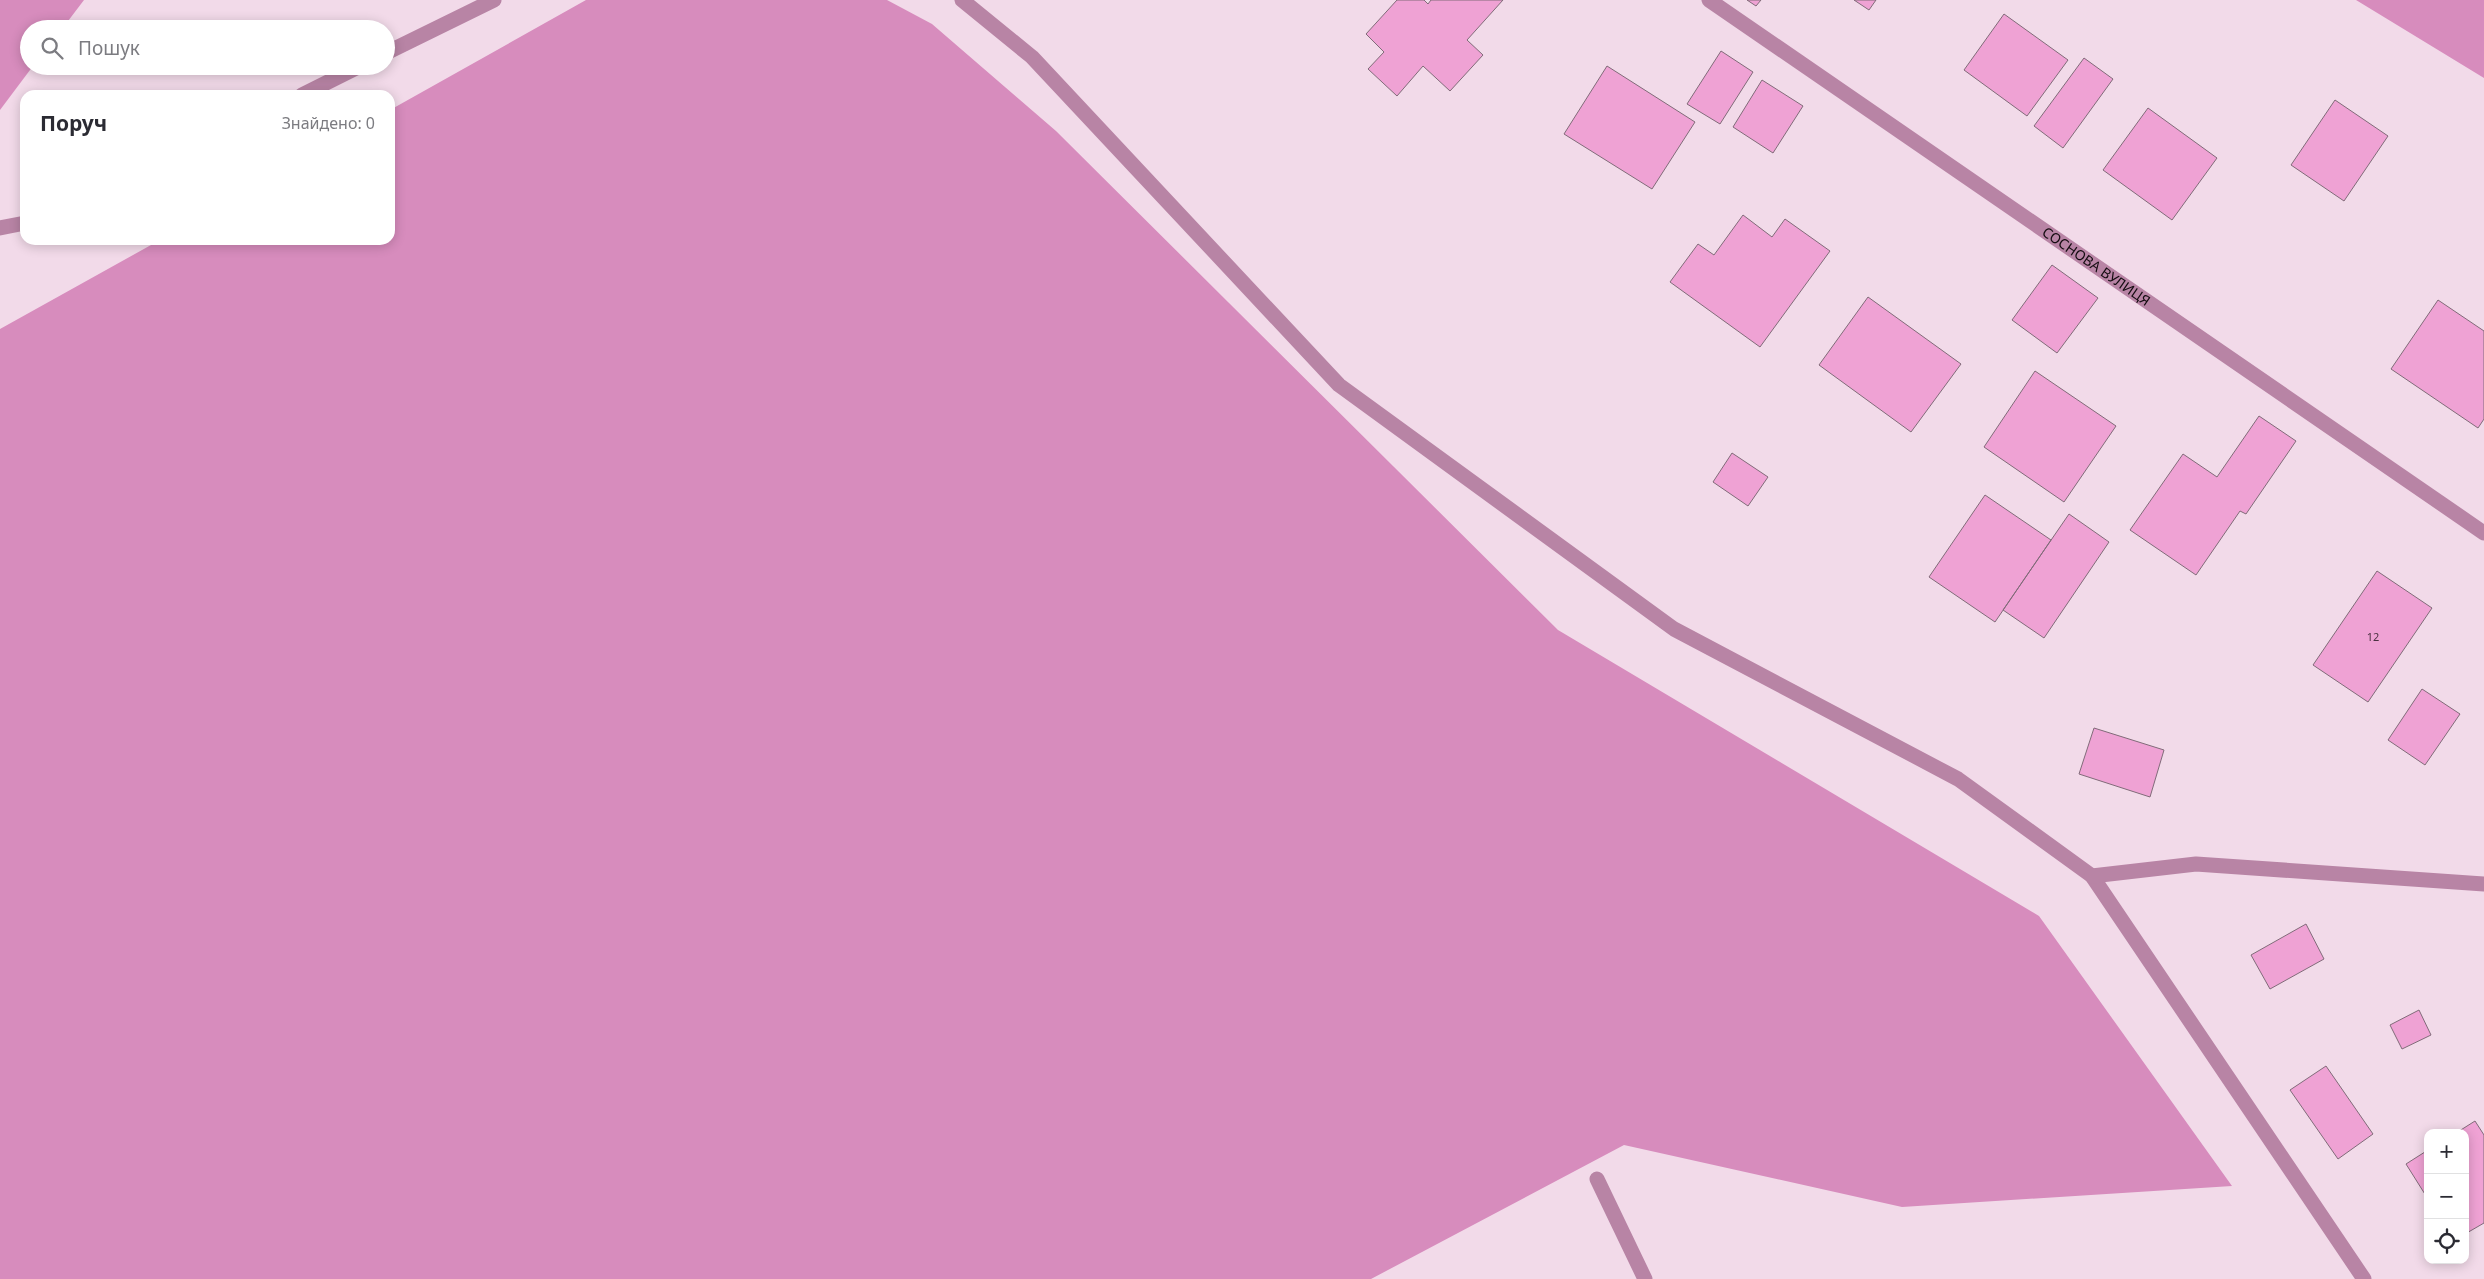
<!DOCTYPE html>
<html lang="uk">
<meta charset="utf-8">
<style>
:root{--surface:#fff;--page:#f2f2f3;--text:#2b2b33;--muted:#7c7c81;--line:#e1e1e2}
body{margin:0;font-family:"Noto Sans",sans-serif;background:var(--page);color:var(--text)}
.controls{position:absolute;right:15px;bottom:15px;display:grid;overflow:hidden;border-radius:10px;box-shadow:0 2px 12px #0003}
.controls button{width:45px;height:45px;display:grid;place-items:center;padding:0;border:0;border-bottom:1px solid var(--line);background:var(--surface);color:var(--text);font:25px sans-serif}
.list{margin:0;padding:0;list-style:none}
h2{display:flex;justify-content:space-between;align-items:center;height:65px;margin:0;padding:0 20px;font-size:21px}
h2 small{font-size:16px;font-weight:400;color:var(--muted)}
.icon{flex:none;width:28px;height:28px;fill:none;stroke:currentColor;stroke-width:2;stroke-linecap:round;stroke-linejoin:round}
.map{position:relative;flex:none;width:2484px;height:1279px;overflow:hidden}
.search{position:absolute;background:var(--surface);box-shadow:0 2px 12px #0003;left:20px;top:20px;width:375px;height:55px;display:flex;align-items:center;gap:12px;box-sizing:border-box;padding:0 18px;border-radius:28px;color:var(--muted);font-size:19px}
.panel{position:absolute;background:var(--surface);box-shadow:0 2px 12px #0003;left:20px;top:90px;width:375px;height:155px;border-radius:15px}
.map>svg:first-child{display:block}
.forest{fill:#d78cbd}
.building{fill:#efa2d4;stroke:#816b79}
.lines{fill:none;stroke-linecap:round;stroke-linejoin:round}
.street{stroke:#b884a5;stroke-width:15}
.labels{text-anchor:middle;stroke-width:4;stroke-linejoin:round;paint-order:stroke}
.number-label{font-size:11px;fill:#4b3242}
.street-label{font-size:14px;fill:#140c11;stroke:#fff}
</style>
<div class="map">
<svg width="2484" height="1279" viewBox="0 0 2484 1279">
<rect width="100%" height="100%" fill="#f2dae9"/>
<path class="forest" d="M 0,0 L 84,0 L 62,29 L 29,29 L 29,66 L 33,66 L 0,110 Z
M 586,0 L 887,0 L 932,24 L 1056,131 L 1558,630 L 2039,916 L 2232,1186 L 1902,1207 L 1624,1145 L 1371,1279 L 0,1279 L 0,329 L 160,240 L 390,240 L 390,110 Z
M 2356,0 L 2484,0 L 2484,78 Z"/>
<path class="building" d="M 1397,0 L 1424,0 L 1428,4 L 1431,0 L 1503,0 L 1467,40 L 1483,55 L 1450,91 L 1423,66 L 1397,96 L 1368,69 L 1384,52 L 1366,34 Z
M 1747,0 L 1761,0 L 1756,6 Z
M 1854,0 L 1876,0 L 1869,10 Z
M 2004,14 L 2068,60 L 2027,116 L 1964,70 Z
M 1721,51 L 1753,72 L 1720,124 L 1687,104 Z
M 2084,58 L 2113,79 L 2063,148 L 2034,126 Z
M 1607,66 L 1695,122 L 1652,189 L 1564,134 Z
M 1762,80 L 1803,106 L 1773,153 L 1733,127 Z
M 2335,100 L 2388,136 L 2344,201 L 2291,165 Z
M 2148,108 L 2217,158 L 2172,220 L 2103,170 Z
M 1743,215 L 1772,237 L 1785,219 L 1830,251 L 1760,347 L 1670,282 L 1698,244 L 1714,255 Z
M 2052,265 L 2098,298 L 2057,353 L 2012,320 Z
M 1868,297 L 1961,364 L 1911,432 L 1819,365 Z
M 2438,300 L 2484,331 L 2484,419 L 2478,428 L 2391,369 Z
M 2035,371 L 2116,426 L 2064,502 L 1984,447 Z
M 2259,416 L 2296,441 L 2246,514 L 2240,511 L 2196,575 L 2130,530 L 2183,454 L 2217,477 Z
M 1732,453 L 1768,477 L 1748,506 L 1713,482 Z
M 1985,495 L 2051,540 L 1995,622 L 1929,577 Z
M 2069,514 L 2109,542 L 2044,638 L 2003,610 Z
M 2377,571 L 2432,608 L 2368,702 L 2313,665 Z
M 2422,689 L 2460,714 L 2425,765 L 2388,740 Z
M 2094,728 L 2164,750 L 2150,797 L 2079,774 Z
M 2306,924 L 2324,959 L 2270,989 L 2251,955 Z
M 2419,1010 L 2431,1035 L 2402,1049 L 2390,1025 Z
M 2326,1066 L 2373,1134 L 2338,1159 L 2290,1090 Z
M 2475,1121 L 2484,1135 L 2484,1223 L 2465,1234 L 2465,1133 L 2456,1133 Z
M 2428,1150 L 2428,1199 L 2406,1164 Z"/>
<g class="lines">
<g class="street">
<path d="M 962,0 L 1032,57 L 1339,385 L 1674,629 L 1958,779 L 2092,876 L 2364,1279"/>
<path id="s1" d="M 1709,0 L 2484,533"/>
<path d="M 386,53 L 494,0"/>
<path d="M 302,95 L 360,66"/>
<path d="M 0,228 L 25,223"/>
<path d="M 2092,876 L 2196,864 L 2484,884"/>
<path d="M 1597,1179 L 1645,1279"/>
</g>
</g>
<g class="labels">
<g class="number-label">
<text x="2373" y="641">12</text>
</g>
<g class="street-label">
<text dy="5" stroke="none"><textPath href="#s1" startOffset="470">СОСНОВА ВУЛИЦЯ</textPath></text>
</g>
</g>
</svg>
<div class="controls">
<button>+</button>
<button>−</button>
<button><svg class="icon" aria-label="locate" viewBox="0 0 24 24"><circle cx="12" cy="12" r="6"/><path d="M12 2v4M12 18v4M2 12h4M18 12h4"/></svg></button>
</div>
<div class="search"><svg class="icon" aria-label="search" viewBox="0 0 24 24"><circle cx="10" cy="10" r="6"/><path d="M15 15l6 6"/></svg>Пошук</div>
<section class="panel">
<h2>Поруч<small>Знайдено: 0</small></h2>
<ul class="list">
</ul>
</section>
</div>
